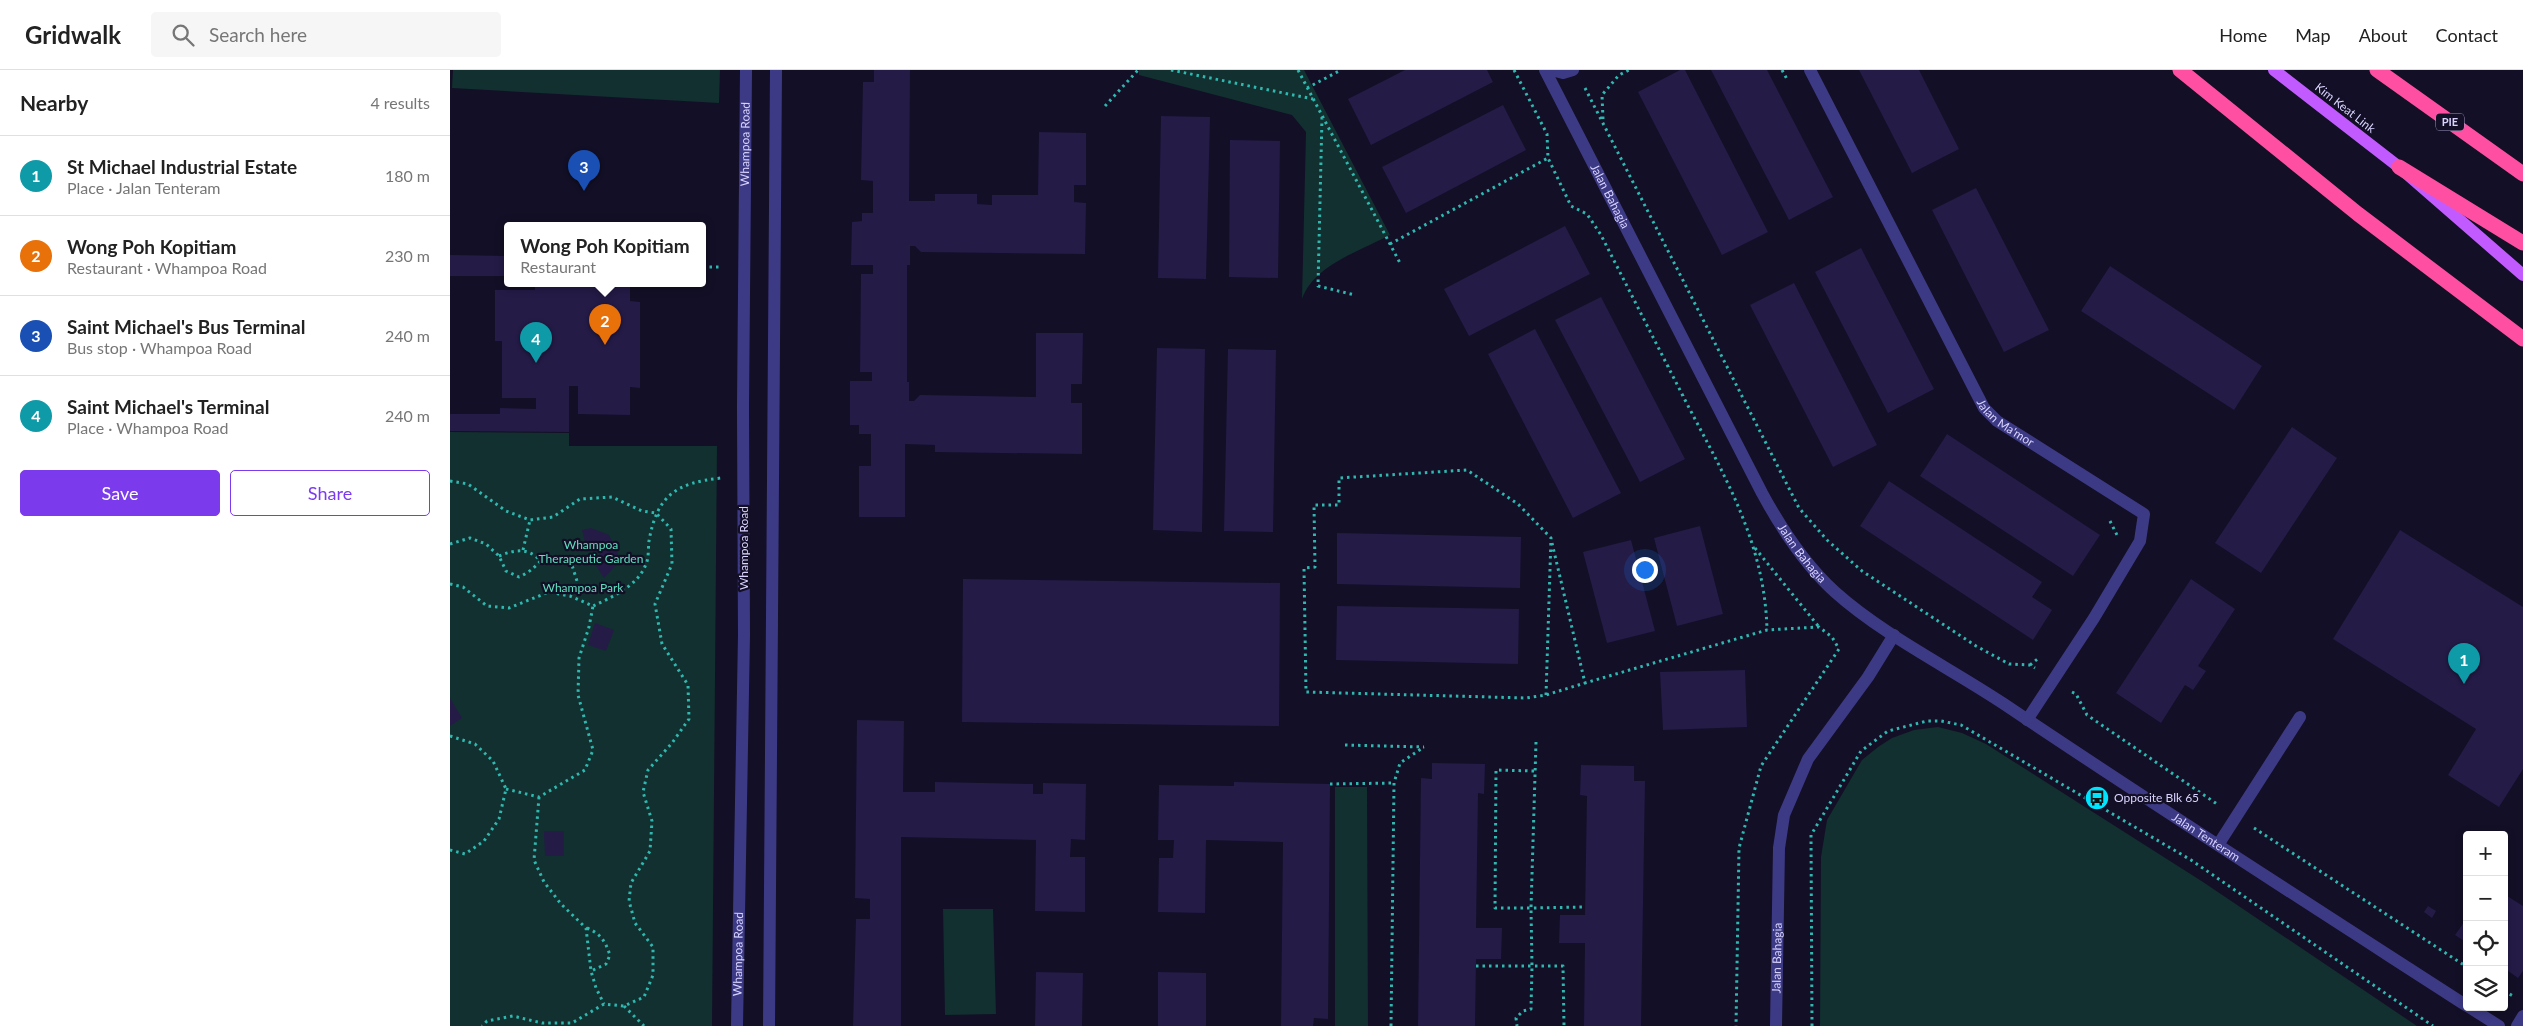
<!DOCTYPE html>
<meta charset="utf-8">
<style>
:root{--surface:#fff;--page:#f6f6f6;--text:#222;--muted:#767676;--line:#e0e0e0;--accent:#7c3aed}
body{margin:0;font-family:Lato,sans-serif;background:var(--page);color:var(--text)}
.controls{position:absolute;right:15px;bottom:15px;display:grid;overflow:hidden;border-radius:5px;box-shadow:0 2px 8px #0003}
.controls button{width:45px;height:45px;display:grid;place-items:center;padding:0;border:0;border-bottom:1px solid var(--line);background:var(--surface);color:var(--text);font:25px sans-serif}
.you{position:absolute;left:1194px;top:499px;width:18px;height:18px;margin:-12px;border:4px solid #fff;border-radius:50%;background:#1a73e8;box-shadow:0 0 0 8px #1a73e833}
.badge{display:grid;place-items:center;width:32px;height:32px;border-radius:50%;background:var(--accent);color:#fff;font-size:16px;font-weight:700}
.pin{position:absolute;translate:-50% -41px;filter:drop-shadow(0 1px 2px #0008)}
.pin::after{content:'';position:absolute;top:26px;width:18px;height:15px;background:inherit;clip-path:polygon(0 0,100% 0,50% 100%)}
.popup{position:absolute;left:54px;top:152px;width:202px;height:65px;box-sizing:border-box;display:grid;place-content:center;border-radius:5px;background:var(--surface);filter:drop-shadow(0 1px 4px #0005);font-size:16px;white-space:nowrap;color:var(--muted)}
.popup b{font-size:19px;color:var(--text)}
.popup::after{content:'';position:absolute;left:50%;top:100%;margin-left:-10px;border:10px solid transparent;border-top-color:var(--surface)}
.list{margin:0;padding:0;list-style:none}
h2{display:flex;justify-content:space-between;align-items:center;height:65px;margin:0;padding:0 20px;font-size:21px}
h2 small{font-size:16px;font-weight:400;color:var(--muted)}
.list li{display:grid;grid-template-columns:32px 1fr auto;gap:15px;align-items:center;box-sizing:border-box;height:80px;padding:0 20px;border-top:1px solid var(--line)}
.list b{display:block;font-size:19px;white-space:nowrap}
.list p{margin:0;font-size:16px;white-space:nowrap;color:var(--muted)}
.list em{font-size:16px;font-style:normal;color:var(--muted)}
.actions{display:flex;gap:10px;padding:15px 20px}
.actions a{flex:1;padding:11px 0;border:1px solid var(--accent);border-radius:5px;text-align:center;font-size:18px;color:var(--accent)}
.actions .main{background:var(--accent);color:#fff}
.icon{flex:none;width:28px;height:28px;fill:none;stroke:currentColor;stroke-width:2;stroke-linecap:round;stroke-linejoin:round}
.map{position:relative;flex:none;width:2073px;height:956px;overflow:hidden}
header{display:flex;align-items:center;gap:30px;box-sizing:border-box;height:70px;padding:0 25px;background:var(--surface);border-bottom:1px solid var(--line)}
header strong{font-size:24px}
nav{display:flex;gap:28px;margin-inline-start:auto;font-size:18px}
.search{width:350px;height:45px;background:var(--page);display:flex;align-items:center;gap:12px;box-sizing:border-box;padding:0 18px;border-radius:5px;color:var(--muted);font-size:19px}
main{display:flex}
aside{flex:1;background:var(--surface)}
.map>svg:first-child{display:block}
.green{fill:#12302f}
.building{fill:#241b47}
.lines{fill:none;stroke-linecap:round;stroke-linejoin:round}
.path{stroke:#2fb8b0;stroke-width:3;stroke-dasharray:2.5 4;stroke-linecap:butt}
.lane{stroke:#3d3a85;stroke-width:12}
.street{stroke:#3d3a85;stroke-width:12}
.primary{stroke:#c25bff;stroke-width:12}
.highway{stroke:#ff4fa3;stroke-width:15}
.labels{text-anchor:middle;stroke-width:4.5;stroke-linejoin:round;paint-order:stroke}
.shield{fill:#130f26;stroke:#9e99be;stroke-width:1}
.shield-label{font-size:11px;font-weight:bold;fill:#d9d4ff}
.street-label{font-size:12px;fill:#d9d4ff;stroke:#130f26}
.park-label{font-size:12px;fill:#5fe0c0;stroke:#130f26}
.poi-label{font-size:12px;fill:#d9d4ff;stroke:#130f26;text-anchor:start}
</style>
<header>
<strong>Gridwalk</strong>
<div class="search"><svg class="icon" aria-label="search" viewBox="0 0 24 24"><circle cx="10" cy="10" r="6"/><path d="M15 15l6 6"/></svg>Search here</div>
<nav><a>Home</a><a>Map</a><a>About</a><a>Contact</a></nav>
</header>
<main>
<aside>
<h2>Nearby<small>4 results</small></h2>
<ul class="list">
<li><span class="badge" style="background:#0f9aa8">1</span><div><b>St Michael Industrial Estate</b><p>Place · Jalan Tenteram</p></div><em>180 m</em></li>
<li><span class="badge" style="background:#e8710a">2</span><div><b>Wong Poh Kopitiam</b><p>Restaurant · Whampoa Road</p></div><em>230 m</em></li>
<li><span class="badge" style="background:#1a4fb4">3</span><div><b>Saint Michael's Bus Terminal</b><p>Bus stop · Whampoa Road</p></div><em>240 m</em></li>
<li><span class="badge" style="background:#0f9aa8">4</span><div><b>Saint Michael's Terminal</b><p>Place · Whampoa Road</p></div><em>240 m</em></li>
</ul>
<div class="actions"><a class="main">Save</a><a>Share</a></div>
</aside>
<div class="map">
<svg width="2073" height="956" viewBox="0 0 2073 956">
<rect width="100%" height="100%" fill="#130f26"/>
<path class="green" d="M 3,0 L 270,0 L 269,33 L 2,18 Z
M 689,0 L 854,0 L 940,165 C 910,181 864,195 852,229 L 856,62 L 842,45 L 689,5 Z
M 0,362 L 119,363 L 119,376 L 267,376 L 262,956 L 0,956 Z
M 1488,657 L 1512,663 L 1536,674 L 1753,812 L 1967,956 L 1370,956 L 1371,787 L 1377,750 L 1412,690 L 1428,677 L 1442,668 L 1464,660 Z
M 885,717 L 917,717 L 918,956 L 885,956 Z
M 493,839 L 543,839 L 546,944 L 495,945 Z"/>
<path class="building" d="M 424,0 L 460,0 L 459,131 L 485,131 L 485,124 L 527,124 L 527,134 L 542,135 L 542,125 L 588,125 L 589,62 L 636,63 L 636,115 L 624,115 L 624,132 L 636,133 L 635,184 L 471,182 L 465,176 L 460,176 L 460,195 L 457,195 L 457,312 L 459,312 L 459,331 L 464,331 L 470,325 L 586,327 L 586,263 L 633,263 L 632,314 L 621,314 L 621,333 L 632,333 L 632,384 L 485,382 L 485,375 L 455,374 L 455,447 L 409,447 L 409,396 L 421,396 L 421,364 L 409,364 L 409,355 L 400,355 L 400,311 L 422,311 L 422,302 L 410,302 L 411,204 L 423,204 L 423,195 L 401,195 L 402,152 L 412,151 L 412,143 L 423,143 L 423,111 L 411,110 L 413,12 L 424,12 Z
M 955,0 L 1037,0 L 1043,12 L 921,75 L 898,29 Z
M 1230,0 L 1235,0 L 1318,162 L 1272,185 L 1188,22 Z
M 1261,0 L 1317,0 L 1383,127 L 1339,150 Z
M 1409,0 L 1469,0 L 1509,79 L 1462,103 Z
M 1053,35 L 1076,80 L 956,143 L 932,97 Z
M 711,46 L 760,47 L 756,209 L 708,208 Z
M 780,70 L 830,71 L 828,208 L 779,207 Z
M 1526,118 L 1599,260 L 1554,282 L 1482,140 Z
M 1115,156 L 1140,204 L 1019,266 L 994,219 Z
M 1411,178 L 1484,319 L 1438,343 L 1365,202 Z
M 0,185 L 58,186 L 58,206 L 0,206 Z
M 1660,196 L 1812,296 L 1784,340 L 1631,241 Z
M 1344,213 L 1427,375 L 1383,397 L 1300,235 Z
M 85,214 L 180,214 L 180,231 L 190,232 L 190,318 L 180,317 L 180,345 L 128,344 L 128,316 L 119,316 L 119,362 L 0,361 L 0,344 L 50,344 L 50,338 L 86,339 L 86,328 L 52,328 L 52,271 L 45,271 L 45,220 L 85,220 Z
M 1151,227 L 1235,389 L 1190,412 L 1105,250 Z
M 1085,259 L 1171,423 L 1123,448 L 1038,284 Z
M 707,278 L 755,279 L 752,462 L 703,460 Z
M 778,279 L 826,280 L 823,462 L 774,461 Z
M 1842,357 L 1887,388 L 1811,503 L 1765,473 Z
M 1497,364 L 1650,465 L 1623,506 L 1470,406 Z
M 1439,411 L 1592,512 L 1582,527 L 1602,540 L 1583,570 L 1410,456 Z
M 1250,456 L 1273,544 L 1227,556 L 1204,468 Z
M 141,458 L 159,465 L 168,483 L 167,494 L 154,508 L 145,494 L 150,485 L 148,480 L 145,476 L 136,476 L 132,460 Z
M 1950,460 L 2073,537 L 2073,699 L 2049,737 L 1998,705 L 2026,659 L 1883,569 Z
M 887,463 L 1071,467 L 1070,518 L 887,514 Z
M 1181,470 L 1205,561 L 1157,573 L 1133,482 Z
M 513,509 L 830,513 L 829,656 L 512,652 Z
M 1741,509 L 1785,539 L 1748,596 L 1756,601 L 1743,620 L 1735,615 L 1711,653 L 1666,623 Z
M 887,536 L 1069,539 L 1068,594 L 886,590 Z
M 145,553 L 164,560 L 156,581 L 138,575 Z
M 1295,600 L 1297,657 L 1213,660 L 1210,602 Z
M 0,628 L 12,648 L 0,656 Z
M 407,650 L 454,651 L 453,722 L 485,722 L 485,712 L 583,714 L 583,724 L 593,724 L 593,713 L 636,714 L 635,770 L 621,769 L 620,787 L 635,787 L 635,842 L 585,841 L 586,770 L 451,767 L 451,956 L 403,956 L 406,849 L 420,849 L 420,829 L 405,828 Z
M 982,693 L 1035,694 L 1034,724 L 1028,723 L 1026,858 L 1052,858 L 1051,889 L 1026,889 L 1025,956 L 968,956 L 971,708 L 982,709 Z
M 1131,695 L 1184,696 L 1184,711 L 1195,711 L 1191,956 L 1134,956 L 1135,873 L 1109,873 L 1110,845 L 1135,845 L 1137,726 L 1130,725 Z
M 784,712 L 880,714 L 878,949 L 864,948 L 863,956 L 831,956 L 833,772 L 756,770 L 755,843 L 708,842 L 709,788 L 723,788 L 724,770 L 708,770 L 709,715 L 784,716 Z
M 94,761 L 114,761 L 114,786 L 95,786 Z
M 2054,824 L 2073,836 L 2073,901 L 2068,908 L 2054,898 Z
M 1978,836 L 1986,841 L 1982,848 L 1974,842 Z
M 2017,848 L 2017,873 L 2005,865 Z
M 586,902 L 633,903 L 632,956 L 585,956 Z
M 708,902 L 756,903 L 756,956 L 708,956 Z"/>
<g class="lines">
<path class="path" d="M 721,0 L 863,29
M 848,0 L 950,193
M 1064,0 L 1097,64 L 1098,88 L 1121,136 L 1137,144 L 1151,165 C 1179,220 1207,275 1235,330 C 1274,405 1315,473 1317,560
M 1332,0 L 1338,11
M 857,18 L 891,0
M 1135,18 L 1349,438 L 1377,470 L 1412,501 L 1526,576 L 1559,594 L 1580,595 L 1585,598
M 655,36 L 688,0
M 872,47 L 868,216 L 905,225
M 1153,49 L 1152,25 L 1169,5 L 1179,0
M 940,174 L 1098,88
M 253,197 L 272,197
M 0,411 L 18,414 L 56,441 L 80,450 L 103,447 L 130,429 L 162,427 L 192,441 L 206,443 L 221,459 L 222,494 L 205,534 L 212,574 L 238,615 L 239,649 L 222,673 L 198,700 L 193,722 L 202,751 L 200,781 L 181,813 L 179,831 L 185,853 L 203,877 L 203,905 L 194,927 L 174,936 L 154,934 L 122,953 L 92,953 L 63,946 L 37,951 L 32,956
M 1660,451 L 1667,465
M 1102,473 L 1135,613 L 1317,560 L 1369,557 L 1382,567 L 1389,579 L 1311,696 L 1289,778 L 1286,956
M 0,474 L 20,468 L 36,474 L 49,486 L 56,501 L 69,507 C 96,495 85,480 121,492 L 127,511 L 120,526
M 1305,478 L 1369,557
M 73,480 L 80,450
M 49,486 C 64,480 77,477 90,490
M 0,514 L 13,517 L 37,536 L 59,538 L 99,522 L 120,526 L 143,536 C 162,527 188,516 196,494 C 199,488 198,478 199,471 C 207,425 226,413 271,408
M 1580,595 L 1590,587
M 1622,622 L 1626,624 L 1637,645 L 1767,734
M 1096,625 L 1101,468 L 1068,434 L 1017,400 L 889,408 L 889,435 L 864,435 L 865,497 L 854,498 L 856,622 L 1076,628 L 1096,625 L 1135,613
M 0,666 L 25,674 L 43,691 L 56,719 L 49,749 L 34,771 L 15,784 L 0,780
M 1086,672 L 1081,838 L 1135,837
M 895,675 L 974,677
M 1084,701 L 1046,700 L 1045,838 L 1081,838 L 1082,896 L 1113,896 L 1114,956
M 880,714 L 944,713
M 56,719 L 89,727 L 135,700 L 143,680 L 128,625 L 129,588 L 139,557 L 143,536
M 89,727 L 84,790 L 94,812 L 111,834 L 136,858 L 141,901 L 146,918 L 154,934
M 1804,758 L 2017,897
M 137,858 C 151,864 155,871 160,885 L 156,894 L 141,901
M 1026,896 L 1082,896 L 1081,939 L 1073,941 L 1066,948 L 1067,956
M 2054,921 L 2065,927
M 174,936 L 194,956
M 941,956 L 944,713 L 950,693 L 974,677
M 1362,956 L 1361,765 L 1411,681 L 1438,661 L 1477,651 L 1491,651 L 1511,655 L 1741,790 L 1983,956"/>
<path class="lane" d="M 1768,775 L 1850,647
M 2067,956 L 2073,946"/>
<g class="street">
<path id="s1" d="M 1095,0 L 1312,423 C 1331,458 1355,495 1385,522 C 1433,565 1500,598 1554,634 C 1707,737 1862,836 2017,936"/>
<path d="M 1101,0 L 1113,3 L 1123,0"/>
<path id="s2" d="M 1360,0 L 1534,338 L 1547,351 L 1694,444 L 1690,471 L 1644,548 L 1577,650"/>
<path d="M 2019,937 L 2049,956"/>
<path id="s3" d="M 287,956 L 294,565 L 293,337 L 296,0"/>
<path d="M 319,956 L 326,0"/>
<path id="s4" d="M 1326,956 L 1329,778 L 1334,745 L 1358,689 L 1418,607 L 1444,565"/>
</g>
<path class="primary" d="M 1824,0 L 1949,97 L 2073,205"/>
<path class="highway" d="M 1730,0 L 1908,144 L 2073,269
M 1927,0 L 2073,104
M 1949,97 L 2073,173"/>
</g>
<defs>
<g id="bus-disc" transform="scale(1.25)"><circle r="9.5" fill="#00e5ff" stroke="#130f26"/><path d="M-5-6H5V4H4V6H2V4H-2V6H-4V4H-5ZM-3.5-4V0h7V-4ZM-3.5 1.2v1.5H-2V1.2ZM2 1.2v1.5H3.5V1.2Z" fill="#111"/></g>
</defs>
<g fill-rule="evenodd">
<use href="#bus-disc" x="1647" y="728"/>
</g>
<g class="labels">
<rect class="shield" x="1986" y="43.5" width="28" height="17" rx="4"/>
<g class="shield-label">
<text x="2000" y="56">PIE</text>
</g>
<g class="street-label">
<text transform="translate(1895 38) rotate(38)" y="4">Kim Keat Link</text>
<text dy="4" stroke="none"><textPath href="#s3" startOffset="882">Whampoa Road</textPath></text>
<text dy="4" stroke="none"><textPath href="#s1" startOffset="142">Jalan Bahagia</textPath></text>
<text dy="4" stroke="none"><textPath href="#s2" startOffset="406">Jalan Ma'mor</textPath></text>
<text transform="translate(294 478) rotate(-90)" y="4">Whampoa Road</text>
<text dy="4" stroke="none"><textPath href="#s1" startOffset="548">Jalan Bahagia</textPath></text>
<text dy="4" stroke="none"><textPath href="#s1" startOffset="1044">Jalan Tenteram</textPath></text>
<text dy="4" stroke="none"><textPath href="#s3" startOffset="72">Whampoa Road</textPath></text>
<text dy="4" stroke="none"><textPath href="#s4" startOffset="68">Jalan Bahagia</textPath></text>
</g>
<g class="park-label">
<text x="141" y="479">Whampoa<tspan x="141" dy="14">Therapeutic Garden</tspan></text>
<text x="133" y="522">Whampoa Park</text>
</g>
<g class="poi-label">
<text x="1664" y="732">Opposite Blk 65</text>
</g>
</g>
</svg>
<div class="controls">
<button>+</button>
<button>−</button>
<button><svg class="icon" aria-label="locate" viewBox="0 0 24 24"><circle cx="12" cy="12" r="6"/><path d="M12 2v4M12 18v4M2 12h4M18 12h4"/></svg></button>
<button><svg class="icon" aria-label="layers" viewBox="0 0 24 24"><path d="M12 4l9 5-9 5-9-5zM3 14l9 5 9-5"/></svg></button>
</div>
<div class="you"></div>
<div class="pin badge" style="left:2014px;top:614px;background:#0f9aa8">1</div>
<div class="pin badge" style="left:155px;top:275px;background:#e8710a">2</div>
<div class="popup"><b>Wong Poh Kopitiam</b>Restaurant</div>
<div class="pin badge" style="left:134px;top:121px;background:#1a4fb4">3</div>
<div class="pin badge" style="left:86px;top:293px;background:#0f9aa8">4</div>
</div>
</main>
